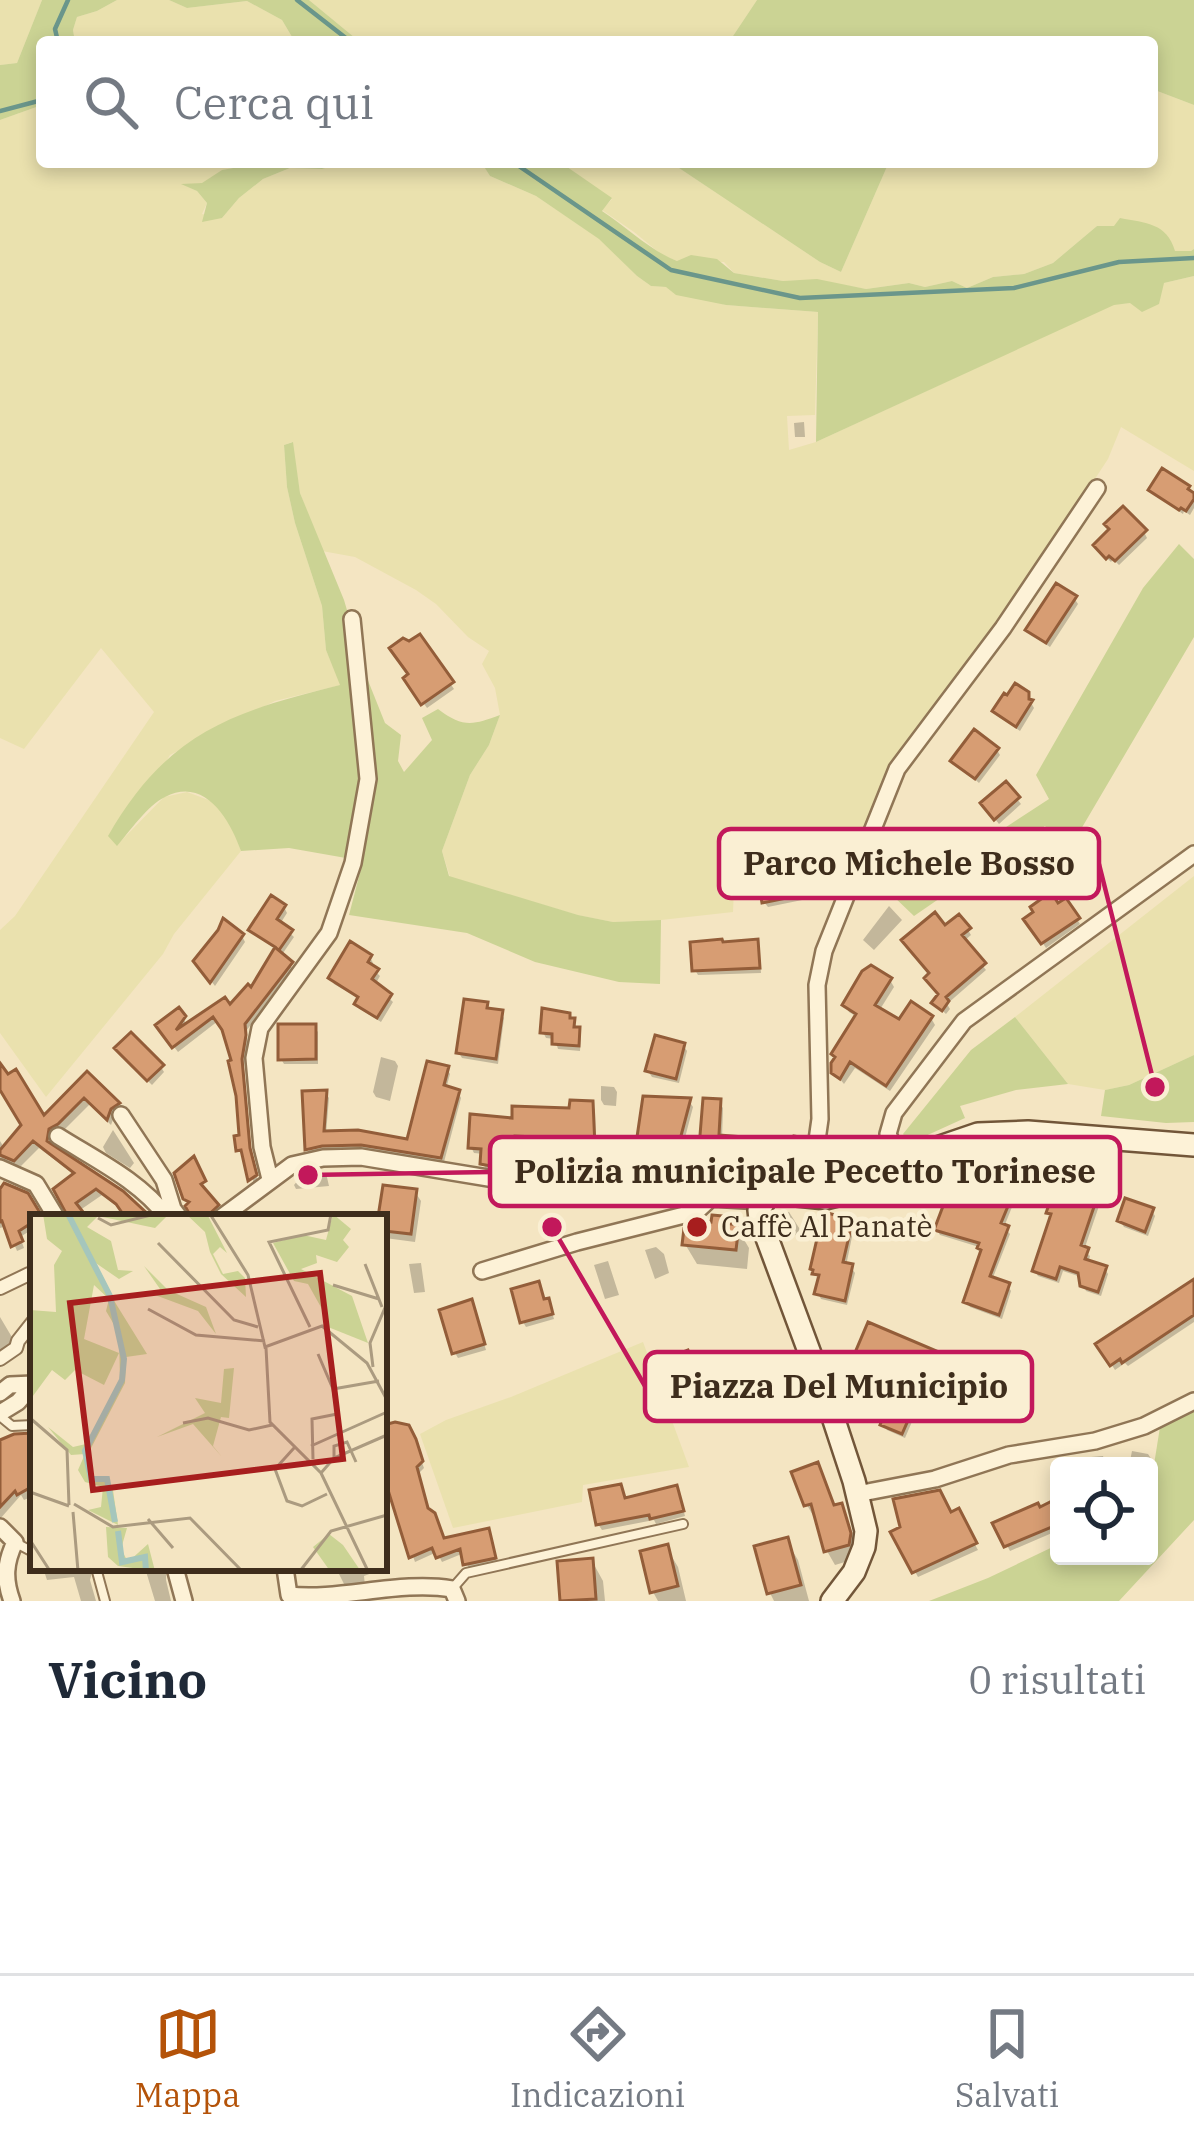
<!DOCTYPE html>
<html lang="it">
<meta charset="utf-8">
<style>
:root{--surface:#fff;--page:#f2f2f3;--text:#1f2937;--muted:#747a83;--line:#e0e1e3;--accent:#b45309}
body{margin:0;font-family:"IBM Plex Serif",serif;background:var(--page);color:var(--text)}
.controls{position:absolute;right:36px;bottom:36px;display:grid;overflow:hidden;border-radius:12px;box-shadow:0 6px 18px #0003}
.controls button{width:108px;height:108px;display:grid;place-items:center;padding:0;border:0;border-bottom:3px solid var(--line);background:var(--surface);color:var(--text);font:60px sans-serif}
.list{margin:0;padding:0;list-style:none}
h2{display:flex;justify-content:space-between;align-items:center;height:156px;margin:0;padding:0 48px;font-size:51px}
h2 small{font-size:39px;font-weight:400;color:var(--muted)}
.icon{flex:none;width:66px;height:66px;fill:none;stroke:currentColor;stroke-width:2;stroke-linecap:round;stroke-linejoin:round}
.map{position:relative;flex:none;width:1194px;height:1601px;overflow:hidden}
.search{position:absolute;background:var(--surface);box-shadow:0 6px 18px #0003;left:36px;right:36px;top:36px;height:132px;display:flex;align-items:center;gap:30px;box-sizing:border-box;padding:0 42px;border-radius:12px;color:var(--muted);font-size:45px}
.sheet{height:372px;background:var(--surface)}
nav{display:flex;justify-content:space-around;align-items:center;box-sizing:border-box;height:168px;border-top:3px solid var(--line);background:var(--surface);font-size:33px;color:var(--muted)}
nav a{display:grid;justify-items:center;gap:6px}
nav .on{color:var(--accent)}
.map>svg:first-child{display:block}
.farmland{fill:#eae1ae}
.green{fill:#cbd394}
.shadow{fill:#0003}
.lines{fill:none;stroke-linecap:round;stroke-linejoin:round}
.stream{stroke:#6a968b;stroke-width:4.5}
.building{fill:#d79d73;stroke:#935d39;stroke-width:3}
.service-casing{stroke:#907656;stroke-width:12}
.pedestrian-casing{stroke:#907656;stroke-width:16}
.minor-casing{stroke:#907656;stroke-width:20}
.secondary-casing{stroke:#725639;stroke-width:26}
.service{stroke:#fdf2d7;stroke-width:8}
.pedestrian{stroke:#fdf2d7;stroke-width:12}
.minor{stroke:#fdf2d7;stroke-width:15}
.secondary{stroke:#fdf2d7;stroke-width:21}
.poi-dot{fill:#a71e1e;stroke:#faefd3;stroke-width:4.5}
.labels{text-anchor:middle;stroke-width:9;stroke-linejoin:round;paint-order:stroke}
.poi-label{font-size:30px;fill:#3e2d1c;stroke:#faefd3;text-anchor:start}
.inset-river{fill:none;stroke:#a5c6bc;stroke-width:6}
.inset-road{fill:none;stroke:#ab9b80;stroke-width:3}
.view{fill:#a71e1e;fill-opacity:0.15;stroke:#a71e1e;stroke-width:6}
.inset-edge{fill:none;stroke:#3e2d1c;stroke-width:6}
.leader{fill:none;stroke:#c2185b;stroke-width:4.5}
.callout-dot{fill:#c2185b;stroke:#faefd3;stroke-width:4.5}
.callout{fill:#faefd3;stroke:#c2185b;stroke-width:4.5}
.callout-label{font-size:33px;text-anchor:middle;font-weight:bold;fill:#3e2d1c}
</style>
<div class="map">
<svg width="1194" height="1601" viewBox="0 0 1194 1601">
<rect width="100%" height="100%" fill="#f4e5c2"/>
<path class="farmland" d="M 0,0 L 42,0 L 17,63 L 0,65 Z
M 117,0 L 169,0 L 187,8 L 247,1 L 282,20 L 295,42 L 75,42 L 73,30 L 77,17 L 97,11 Z
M 309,0 L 757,0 L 729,42 L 360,42 Z
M 1152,89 L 1194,105 L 1194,249 L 1191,251 L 1175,251 L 1115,226 L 1097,226 L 1053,263 L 1024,274 L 993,277 L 967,288 L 952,281 L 925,287 L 909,283 L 866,289 L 815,280 L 783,281 L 734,273 L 724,262 L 677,261 L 662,255 L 634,232 L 602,210 L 612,199 L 560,162 L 670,162 L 820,262 L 841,272 L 889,162 L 1152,162 Z
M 42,105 L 42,162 L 267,162 L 223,170 L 203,183 L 185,185 L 197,191 L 207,203 L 202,214 L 222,218 L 239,198 L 263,179 L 290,168 L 322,169 L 336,162 L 481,162 L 490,176 L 536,196 L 600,239 L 637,276 L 651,286 L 667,287 L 726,305 L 818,312 L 815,415 L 787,416 L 789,450 L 816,442 L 1114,304 L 1130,303 L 1164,283 L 1194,276 L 1194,471 L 1121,427 L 1108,459 L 1002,620 L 891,766 L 858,851 L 735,865 L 733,912 L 661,920 L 613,922 L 577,915 L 450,877 L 442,851 L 470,775 L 489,745 L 500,715 L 495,688 L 482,664 L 489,651 L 468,637 L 436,604 L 416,590 L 355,557 L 322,551 L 300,493 L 292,442 L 284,445 L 287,487 L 295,523 L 322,606 L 326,650 L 341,685 L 275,701 L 170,755 L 117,845 L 164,797 L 187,792 L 214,802 L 233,827 L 241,851 L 174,934 L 163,954 L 46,1097 L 0,1033 L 0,930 L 15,916 L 154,712 L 101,648 L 24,749 L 0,738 L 0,120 Z
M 1194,876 L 1194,1055 L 1129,1085 L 1105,1090 L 1068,1084 L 1015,1017 Z
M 643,1342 L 689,1467 L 583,1485 L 582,1502 L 453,1528 L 420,1434 L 446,1420 L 511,1397 Z"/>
<path class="green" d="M 42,0 L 117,0 L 97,11 L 77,17 L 73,30 L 75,42 L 42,42 L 42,105 L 0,120 L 0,65 L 17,63 Z
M 169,0 L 309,0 L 360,42 L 295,42 L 282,20 L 247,1 L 187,8 Z
M 757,0 L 1194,0 L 1194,105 L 1152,89 L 1152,42 L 729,42 Z
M 267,162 L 337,164 L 322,169 L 290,168 L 263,179 L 239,198 L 222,218 L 202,222 L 207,203 L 197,191 L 181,184 L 202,183 L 222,170 Z
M 481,162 L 560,162 L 612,198 L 602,211 C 627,227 649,250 677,261 L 691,255 L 717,259 L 734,273 L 783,281 L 817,279 L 866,289 L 909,283 L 925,287 L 952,281 L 967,288 L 993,277 L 1024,274 L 1053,263 L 1097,226 L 1114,226 L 1120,218 C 1146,223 1167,223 1175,251 L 1191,251 L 1194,249 L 1194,276 L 1164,283 L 1159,304 L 1142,312 L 1130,303 L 1114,305 L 816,442 L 818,312 L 726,305 L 676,295 L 666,287 L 651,286 L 637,276 L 599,239 L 536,196 L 490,176 Z
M 670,162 L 889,162 L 841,272 L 820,262 Z
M 293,442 L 300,493 L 344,600 L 367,678 L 385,723 L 401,735 L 398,761 L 404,772 L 432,740 L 422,718 L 438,709 C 463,728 473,725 500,715 L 489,745 L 470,775 L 442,851 L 449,876 L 578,915 L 613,922 L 661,920 L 660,984 L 619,982 L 535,962 L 467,933 L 349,915 L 363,861 L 289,848 L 241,851 C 230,820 205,776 165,797 C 148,805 129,832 117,846 L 108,836 C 167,733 231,712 340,685 L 326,650 L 322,606 L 295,523 L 287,487 L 284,445 Z
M 1179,544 L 1194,559 L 1194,637 L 1067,853 L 1045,826 L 914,916 L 891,894 L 956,845 L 963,855 L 1049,799 L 1036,775 L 1143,588 Z
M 1015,1017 L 1068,1084 L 1016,1090 L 960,1106 L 965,1118 L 910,1143 L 903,1134 L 971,1050 Z
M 1194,1055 L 1194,1122 L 1166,1123 L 1101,1116 L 1105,1090 L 1129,1085 Z
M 1194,1410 L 1194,1520 L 1119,1601 L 929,1601 L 988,1578 L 1059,1544 L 1059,1556 L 1149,1556 L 1149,1496 L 1160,1427 Z"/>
<path class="shadow" d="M 804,422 L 805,437 L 795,437 L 794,423 Z
M 1151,490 L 1194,496 L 1194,508 L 1190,515 L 1184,511 L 1183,514 L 1155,495 Z
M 1111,531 L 1144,532 L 1147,538 L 1119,565 L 1113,559 L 1111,562 L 1100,551 Z
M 1074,598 L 1078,604 L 1050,647 L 1032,635 L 1029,630 Z
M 419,638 L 454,689 L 427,708 L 407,679 L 411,676 L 410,645 Z
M 1026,694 L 1034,708 L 1020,731 L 999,717 L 996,712 Z
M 997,750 L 1000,755 L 979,783 L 954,761 Z
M 1006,785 L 1021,804 L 999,824 L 987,809 Z
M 801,873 L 807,899 L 768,907 L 764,902 L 781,876 Z
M 1066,902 L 1080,924 L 1046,948 L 1027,919 Z
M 889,906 L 902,920 L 874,950 L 863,940 Z
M 284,907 L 287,913 L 280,924 L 294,937 L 281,956 L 294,970 L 246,1031 L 248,1042 L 244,1067 L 252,1157 L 258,1182 L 254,1184 L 245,1155 L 239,1150 L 243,1137 L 235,1063 L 218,1021 L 178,1052 L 162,1031 L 178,1011 L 188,1026 L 230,1009 L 251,992 L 277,950 L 255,935 L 252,930 Z
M 945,929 L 968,930 L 971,935 L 963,942 L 986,970 L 947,1004 L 950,1009 L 946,1014 L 934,1003 L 941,995 Z
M 242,936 L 245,942 L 215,986 L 200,967 Z
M 756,942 L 759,948 L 761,973 L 698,975 L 695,970 Z
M 370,957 L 373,963 L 371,967 L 380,976 L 375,985 L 393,1002 L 381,1022 L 360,1009 L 357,1004 L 360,999 L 334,984 L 331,978 Z
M 890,980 L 894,987 L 879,1011 L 900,1023 L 931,1018 L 935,1025 L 890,1091 L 855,1068 L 844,1084 L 834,1072 L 857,1017 L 849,1012 L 845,1005 Z
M 487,1005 L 490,1011 L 501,1013 L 504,1018 L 498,1064 L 462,1058 L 459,1053 Z
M 573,1021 L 581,1035 L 580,1051 L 558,1049 L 555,1039 L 546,1038 L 543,1032 Z
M 314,1027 L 318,1032 L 318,1064 L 284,1064 L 281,1059 Z
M 683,1045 L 687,1051 L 679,1083 L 652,1077 L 648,1071 Z
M 121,1054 L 161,1067 L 164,1072 L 152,1085 Z
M 381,1057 L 395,1061 L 398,1066 L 390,1101 L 376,1097 L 373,1092 Z
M 447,1069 L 450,1074 L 446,1089 L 458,1092 L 461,1098 L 444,1162 L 366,1150 L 326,1151 L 311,1154 L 308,1149 L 326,1093 L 329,1098 L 326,1134 L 409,1143 Z
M 87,1075 L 122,1112 L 114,1117 L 111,1125 L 90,1104 L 62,1132 L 52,1137 L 50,1147 L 134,1204 L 124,1212 L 102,1195 L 70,1217 L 75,1175 L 39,1148 L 21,1166 L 5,1163 L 0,1166 L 0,1141 L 5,1149 L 43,1120 Z
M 601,1086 L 614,1087 L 617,1092 L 616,1106 L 604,1105 L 601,1100 Z
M 689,1101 L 693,1107 L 680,1157 L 664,1156 L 663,1187 L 638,1184 L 634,1178 Z
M 719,1102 L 723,1108 L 722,1139 L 741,1140 L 745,1147 L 746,1159 L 794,1160 L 803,1141 L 807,1147 L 803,1175 L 774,1171 L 774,1186 L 768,1187 L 730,1187 L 730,1191 L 703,1191 L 699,1184 Z
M 592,1104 L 595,1110 L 596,1150 L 618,1156 L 628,1186 L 586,1183 L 583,1178 L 584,1144 L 517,1141 L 515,1174 L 486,1169 L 483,1164 L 484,1154 L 474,1153 L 471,1147 L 515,1122 L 572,1111 Z
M 113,1130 L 134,1163 L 130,1168 L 106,1153 L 103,1147 Z
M 989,1165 L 993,1171 L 988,1183 L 995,1190 L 1011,1196 L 1014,1202 L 1004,1227 L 1010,1234 L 992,1280 L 1008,1286 L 1011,1291 L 1002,1319 L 970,1307 L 966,1302 L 983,1253 L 979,1247 L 940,1235 L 937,1230 Z
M 326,1173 L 329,1186 L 296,1189 L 294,1185 L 299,1179 Z
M 415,1192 L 421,1201 L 415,1242 L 385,1238 L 384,1217 Z
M 0,1193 L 26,1196 L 38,1217 L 33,1217 L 33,1229 L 20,1237 L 24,1248 L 17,1251 L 7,1226 L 0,1228 Z
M 1096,1201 L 1099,1206 L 1084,1250 L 1090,1256 L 1088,1263 L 1105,1269 L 1108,1274 L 1101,1296 L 1086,1291 L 1081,1277 L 1063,1271 L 1059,1283 L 1038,1276 L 1035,1271 L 1053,1218 L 1049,1213 Z
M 780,1211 L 789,1212 L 801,1231 L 790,1239 L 778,1214 Z
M 1152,1211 L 1155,1216 L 1148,1236 L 1124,1227 L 1120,1221 Z
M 722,1219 L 726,1227 L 737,1228 L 749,1248 L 747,1269 L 697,1264 L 685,1244 Z
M 851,1222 L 854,1227 L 846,1266 L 851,1267 L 855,1273 L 847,1305 L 821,1299 L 818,1293 L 818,1279 L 813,1268 Z
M 656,1247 L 664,1254 L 669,1273 L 655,1279 L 645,1250 Z
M 608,1261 L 619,1295 L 605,1299 L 594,1265 Z
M 421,1263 L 425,1292 L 414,1293 L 409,1264 Z
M 1194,1283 L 1194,1322 L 1128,1366 L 1125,1363 L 1115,1370 L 1099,1345 Z
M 544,1302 L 550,1306 L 554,1319 L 526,1327 L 523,1322 Z
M 473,1308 L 486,1350 L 458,1358 L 455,1353 Z
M 0,1317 L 16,1344 L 0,1356 Z
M 937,1354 L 940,1360 L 928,1389 L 915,1383 L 905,1409 L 914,1417 L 905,1438 L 887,1430 L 884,1424 L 902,1378 L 861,1360 L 858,1355 Z
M 384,1429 L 411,1434 L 424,1468 L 418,1474 L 428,1512 L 444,1541 L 490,1537 L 497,1563 L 469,1570 L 464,1553 L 442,1562 L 437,1552 L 415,1562 L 384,1471 Z
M 33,1434 L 33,1496 L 24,1500 L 21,1495 L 0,1519 L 0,1443 Z
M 1132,1451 L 1148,1454 L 1152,1460 L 1149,1475 L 1149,1466 L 1129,1466 Z
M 1103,1456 L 1106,1466 L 1090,1466 L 1091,1457 Z
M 795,1474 L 835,1508 L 840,1506 L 848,1520 L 857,1549 L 855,1559 L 835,1565 L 827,1551 L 818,1518 L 815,1519 L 807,1505 Z
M 679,1493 L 685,1516 L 656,1524 L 654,1520 L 602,1530 L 598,1524 L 625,1501 Z
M 957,1512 L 978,1550 L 918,1577 L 894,1533 Z
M 1059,1513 L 1059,1530 L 1010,1551 L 996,1524 Z
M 786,1540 L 798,1560 L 809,1601 L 774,1601 L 770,1593 Z
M 666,1547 L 678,1567 L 686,1601 L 658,1601 L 653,1592 L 644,1553 Z
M 592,1561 L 603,1581 L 605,1601 L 563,1601 L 560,1564 Z
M 43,1568 L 93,1568 L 90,1580 L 96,1601 L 81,1601 L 74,1577 L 47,1580 Z
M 145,1568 L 166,1568 L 166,1580 L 171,1601 L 155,1601 Z
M 336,1568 L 382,1568 L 383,1569 L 364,1576 L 365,1586 L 346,1588 Z"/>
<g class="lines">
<path class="stream" d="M 297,0 L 351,42
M 58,42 L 55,29 L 68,0
M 0,111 L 42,100
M 513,162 L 671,270 L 800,298 L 1014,288 L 1119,262 L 1194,258"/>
</g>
<path class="building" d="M 1162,468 L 1190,486 L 1188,489 L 1194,493 L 1194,499 L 1186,511 L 1181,508 L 1179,510 L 1148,490 Z
M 1123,506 L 1147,530 L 1115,561 L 1109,556 L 1106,559 L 1093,545 L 1109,529 L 1104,524 Z
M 1056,583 L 1077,596 L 1046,643 L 1025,630 Z
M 420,634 L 454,682 L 421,705 L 403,678 L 408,674 L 389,648 L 403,638 L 409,641 Z
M 1015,683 L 1029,692 L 1029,699 L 1033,700 L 1016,727 L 992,711 L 1004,693 L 1007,695 Z
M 974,729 L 999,748 L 975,779 L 950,761 Z
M 1006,781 L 1020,797 L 994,820 L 980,803 Z
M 781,870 L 781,873 L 803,870 L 806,894 L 762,903 L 757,873 Z
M 1051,892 L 1058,903 L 1066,898 L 1080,918 L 1041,944 L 1023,919 L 1033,912 L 1030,907 Z
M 271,895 L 286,905 L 277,919 L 293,930 L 279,950 L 276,948 L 293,962 L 245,1024 L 246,1035 L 242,1059 L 250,1148 L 257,1175 L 248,1181 L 241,1150 L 236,1151 L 234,1136 L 239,1135 L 236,1096 L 228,1061 L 231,1060 L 222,1030 L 213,1017 L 172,1048 L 155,1025 L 179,1007 L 186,1016 L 176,1030 L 225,997 L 230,1004 L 248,984 L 251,987 L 275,947 L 248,930 Z
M 935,912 L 945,925 L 959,914 L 971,928 L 962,935 L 986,963 L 946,997 L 949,1001 L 942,1011 L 931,1003 L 938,994 L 924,978 L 929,973 L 901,940 Z
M 223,918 L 244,934 L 210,983 L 193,961 L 218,930 Z
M 722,939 L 723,942 L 758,939 L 760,968 L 692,971 L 690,942 Z
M 350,941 L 372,955 L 368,962 L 379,969 L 372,979 L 392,994 L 377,1018 L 354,1004 L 358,997 L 328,978 Z
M 871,965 L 892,978 L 875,1005 L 899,1019 L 911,1001 L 933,1016 L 886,1086 L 850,1062 L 840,1079 L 831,1073 L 831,1063 L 835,1057 L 831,1054 L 856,1014 L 842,1005 L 862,971 Z
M 464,999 L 488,1002 L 487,1008 L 503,1010 L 496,1059 L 456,1053 Z
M 542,1008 L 570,1013 L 570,1018 L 575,1018 L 574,1027 L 580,1027 L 579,1046 L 552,1044 L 552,1034 L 540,1033 Z
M 278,1024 L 316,1024 L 316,1059 L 278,1060 Z
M 131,1032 L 164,1065 L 147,1081 L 114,1048 Z
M 655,1035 L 685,1043 L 676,1079 L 645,1071 Z
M 427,1061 L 449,1066 L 444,1085 L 460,1090 L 441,1158 L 361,1145 L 322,1146 L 305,1150 L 302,1091 L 327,1090 L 324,1131 L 358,1130 L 407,1139 Z
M 0,1063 L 8,1074 L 16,1069 L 44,1115 L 87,1071 L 120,1103 L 111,1109 L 107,1120 L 84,1098 L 58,1124 L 49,1129 L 47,1141 L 123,1191 L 151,1217 L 125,1217 L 116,1204 L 96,1189 L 76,1203 L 87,1217 L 68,1217 L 53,1189 L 74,1173 L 33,1141 L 14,1161 L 0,1155 L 0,1150 L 21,1125 L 0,1090 Z
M 643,1096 L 691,1098 L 677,1151 L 662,1150 L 660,1181 L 631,1178 Z
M 703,1098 L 721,1099 L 719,1135 L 743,1137 L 744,1156 L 791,1157 L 794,1136 L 805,1138 L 801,1169 L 772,1166 L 772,1179 L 764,1181 L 728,1181 L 728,1185 L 696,1185 Z
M 570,1100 L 593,1101 L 595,1147 L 616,1147 L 628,1181 L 580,1178 L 581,1139 L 515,1136 L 513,1170 L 480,1164 L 481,1149 L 468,1148 L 470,1114 L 512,1118 L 512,1106 L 569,1108 Z
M 968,1153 L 992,1163 L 985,1179 L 994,1182 L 995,1187 L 1013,1194 L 1001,1223 L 1009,1226 L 990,1276 L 1010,1283 L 999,1315 L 963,1302 L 981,1250 L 977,1248 L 979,1243 L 934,1230 L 948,1193 L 951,1194 Z
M 194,1156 L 206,1181 L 201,1184 L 219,1205 L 206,1217 L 191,1217 L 185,1206 L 189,1202 L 183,1199 L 174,1173 Z
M 4,1183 L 28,1193 L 42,1216 L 33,1217 L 33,1222 L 19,1231 L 23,1241 L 11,1247 L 2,1221 L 0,1222 L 0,1189 Z
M 383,1185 L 417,1189 L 411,1234 L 384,1231 L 384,1217 L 378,1217 Z
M 1055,1187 L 1097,1198 L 1081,1245 L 1089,1248 L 1085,1259 L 1107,1266 L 1098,1292 L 1080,1286 L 1078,1273 L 1060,1267 L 1056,1279 L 1032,1271 L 1051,1214 L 1046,1213 Z
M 1125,1198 L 1154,1208 L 1145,1232 L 1117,1221 Z
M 827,1213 L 853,1219 L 843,1262 L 853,1264 L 845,1301 L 814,1294 L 819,1275 L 812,1274 L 813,1270 L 810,1269 L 819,1230 L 823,1231 Z
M 712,1215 L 724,1216 L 723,1223 L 739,1225 L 736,1250 L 682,1245 L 684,1228 L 704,1221 L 711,1222 Z
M 1194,1279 L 1194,1315 L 1122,1363 L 1120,1359 L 1110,1366 L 1095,1344 Z
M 539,1281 L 544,1299 L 549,1298 L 553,1314 L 520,1323 L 511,1289 Z
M 472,1299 L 485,1344 L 452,1354 L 439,1310 Z
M 868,1322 L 939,1352 L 925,1385 L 912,1379 L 902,1405 L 913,1409 L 902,1434 L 880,1425 L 901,1374 L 854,1355 Z
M 688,1350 L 706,1393 L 680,1403 L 663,1360 Z
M 395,1422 L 409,1425 L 416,1439 L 423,1461 L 417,1467 L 428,1508 L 435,1513 L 444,1538 L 489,1528 L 496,1558 L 463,1565 L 460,1549 L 436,1558 L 432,1548 L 409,1558 L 384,1477 L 384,1425 Z
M 33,1433 L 33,1486 L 17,1495 L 15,1491 L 0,1507 L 0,1440 L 14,1434 Z
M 818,1462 L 834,1505 L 842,1503 L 851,1533 L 849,1545 L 824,1552 L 811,1504 L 804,1506 L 791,1472 Z
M 621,1484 L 625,1498 L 677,1485 L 684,1511 L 650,1519 L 649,1515 L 596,1525 L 589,1490 Z
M 940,1490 L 951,1512 L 959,1508 L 977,1543 L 912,1573 L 890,1532 L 900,1527 L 893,1499 Z
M 1052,1501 L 1059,1515 L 1059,1524 L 1004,1547 L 992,1523 L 1038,1503 L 1040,1507 Z
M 788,1537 L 801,1585 L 767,1594 L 754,1546 Z
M 668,1544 L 678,1586 L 650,1593 L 640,1551 Z
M 593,1558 L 596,1599 L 560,1601 L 557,1561 Z"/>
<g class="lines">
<g class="service-casing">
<path id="service" d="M 0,1416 L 12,1426 L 33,1425
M 16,1543 L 33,1552
M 96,1568 L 105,1601
M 452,1589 L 466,1573 L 683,1524"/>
</g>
<g class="pedestrian-casing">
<path id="pedestrian" d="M 0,1288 L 29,1274
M 0,1359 L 16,1348 L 18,1341 L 33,1322"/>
</g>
<g class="minor-casing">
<path id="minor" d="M 121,1115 L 164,1180 L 173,1209 L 179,1217
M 58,1136 C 96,1160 140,1181 167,1217
M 902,1165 L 888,1134 L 894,1113 L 964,1021 L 1194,854
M 0,1168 L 36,1184 L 56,1217
M 270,1179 L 262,1147 L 254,1058 L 260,1028 L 329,933 L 353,863 L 368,779 L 352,619
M 809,1197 L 820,1119 L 817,985 L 824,951 L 897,769 L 1003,628 L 1097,488
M 222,1217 L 292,1165 L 323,1158 L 361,1157 L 555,1189 L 762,1201
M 482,1271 L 577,1242 L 696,1212 L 710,1199
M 0,1393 L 10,1385 L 33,1384
M 0,1413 L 18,1402 L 33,1385
M 857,1494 L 935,1479 L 1009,1455 L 1095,1441 L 1144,1426 L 1194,1401
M 0,1527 L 15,1542 C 5,1563 4,1579 12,1601
M 175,1568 L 184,1601
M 285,1568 L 289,1595 C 339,1601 400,1580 452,1589 L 457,1601"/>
</g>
<g class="secondary-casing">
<path id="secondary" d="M 832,1601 L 854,1572 L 864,1547 L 866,1531 L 854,1481 L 829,1405 L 760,1219 L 759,1210 L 767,1196 L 777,1193 L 826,1198 L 854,1191 L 937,1148 L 978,1134 L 1028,1132 L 1194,1145"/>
</g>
<use href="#service" class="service"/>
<use href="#pedestrian" class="pedestrian"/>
<use href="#minor" class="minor"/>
<use href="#secondary" class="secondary"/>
</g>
<circle class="poi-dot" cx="697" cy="1227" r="12"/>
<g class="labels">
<g class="poi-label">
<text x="721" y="1237">Caffè Al Panatè</text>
</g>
</g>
<g transform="translate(30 1214)">
<rect width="357" height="357" fill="#f4e5c2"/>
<path d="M 13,0 L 139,0 L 125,14 L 68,2 L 57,13 L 81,27 L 88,56 L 103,57 L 89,65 L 57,43 L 117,140 L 96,143 L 95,169 L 59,238 L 64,264 L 74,262 L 83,276 L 88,311 L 58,296 L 71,293 L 73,273 L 55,268 L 48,256 L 55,240 L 41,241 L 18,213 L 43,233 L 56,230 L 90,168 L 89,119 L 76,97 L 79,85 L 64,71 L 54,125 L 89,139 L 74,171 L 45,156 L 35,166 L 22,156 L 0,186 L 0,96 L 26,98 L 24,51 L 32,37 L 17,25 ZM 156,0 L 177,0 L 197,39 L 190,33 L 183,40 L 193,60 L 208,57 L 215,64 L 216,83 L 191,60 L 180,38 L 175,18 ZM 303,0 L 321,15 L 313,26 L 319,33 L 307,48 L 286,41 L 287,49 L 271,55 L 322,82 L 338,129 L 293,111 L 297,104 L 278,70 L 264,67 L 243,29 L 273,21 L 296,26 ZM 114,52 L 138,76 L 176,93 L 186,120 L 168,97 L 125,81 L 130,75 ZM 204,154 L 199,204 L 191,203 L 183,232 L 192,243 L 163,210 L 127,223 L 175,199 L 165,184 L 191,189 L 194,155 ZM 76,313 L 97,314 L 91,335 L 98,348 L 118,330 L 125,357 L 88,352 L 78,343 ZM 299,320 L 313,331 L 330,356 L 300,357 L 283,333 Z" fill="#cbd394"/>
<path class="inset-river" d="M 38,0 L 80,82 L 94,145 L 92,166 L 55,237 L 61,265 L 77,265 L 85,308M 88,317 L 92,348 L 115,343 L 116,357"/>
<path class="inset-road" d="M 180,0 L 218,61 L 235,133 L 292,112 L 337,149 L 357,186M 68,4 L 81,11 L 125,0M 128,29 L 204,106 L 228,113M 335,50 L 352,93M 303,71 L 349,85M 118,95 L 166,121 L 235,127M 280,113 L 239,28 L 298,16 L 301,0M 236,134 L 240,208 L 291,259 L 338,357M 288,140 L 303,175M 343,153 L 340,129 L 357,89M 0,204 L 37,236 L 39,291M 153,209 L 178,204 L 219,216 L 242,211M 281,232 L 357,198M 264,234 L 245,255 L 257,287 L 272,292 L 297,280M 304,244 L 304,232 L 317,228 L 326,248M 283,245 L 282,205 L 307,200 L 303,175 L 349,167M 291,259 L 304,244 L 357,221M 0,278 L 39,292M 44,290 L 83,313 L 160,304 L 212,357M 43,298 L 48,357M 118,305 L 143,334M 0,326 L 20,357M 270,357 L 301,317 L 357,301"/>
<path class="view" d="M 290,59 L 313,245 L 63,276 L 40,89 Z"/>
<rect width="357" height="357" class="inset-edge"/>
</g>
<path class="leader" d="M1155 1087L1099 864M308 1175L490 1172M552 1227L645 1386"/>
<g class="callout-dot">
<circle cx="1155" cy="1087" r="12"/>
<circle cx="308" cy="1175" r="12"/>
<circle cx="552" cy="1227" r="12"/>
</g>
<g class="callout">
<rect x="719" y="829" width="380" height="69" rx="12"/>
<rect x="490" y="1137" width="630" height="69" rx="12"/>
<rect x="645" y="1352" width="387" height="69" rx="12"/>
</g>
<g class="callout-label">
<text x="909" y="875">Parco Michele Bosso</text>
<text x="805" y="1183">Polizia municipale Pecetto Torinese</text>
<text x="839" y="1398">Piazza Del Municipio</text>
</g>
</svg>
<div class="controls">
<button><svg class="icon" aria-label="locate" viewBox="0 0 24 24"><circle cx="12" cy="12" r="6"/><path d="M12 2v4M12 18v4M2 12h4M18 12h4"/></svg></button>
</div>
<div class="search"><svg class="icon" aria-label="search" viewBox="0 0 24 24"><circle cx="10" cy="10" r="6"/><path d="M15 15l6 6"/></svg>Cerca qui</div>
</div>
<section class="sheet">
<h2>Vicino<small>0 risultati</small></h2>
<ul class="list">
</ul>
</section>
<nav>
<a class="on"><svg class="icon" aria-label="map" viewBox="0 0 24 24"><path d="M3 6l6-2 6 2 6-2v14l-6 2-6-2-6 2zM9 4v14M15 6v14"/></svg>Mappa</a>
<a><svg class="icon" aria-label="directions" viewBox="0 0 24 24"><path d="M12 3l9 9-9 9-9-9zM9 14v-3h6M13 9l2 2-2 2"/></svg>Indicazioni</a>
<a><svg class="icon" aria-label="saved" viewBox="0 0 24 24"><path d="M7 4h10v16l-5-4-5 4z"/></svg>Salvati</a>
</nav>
